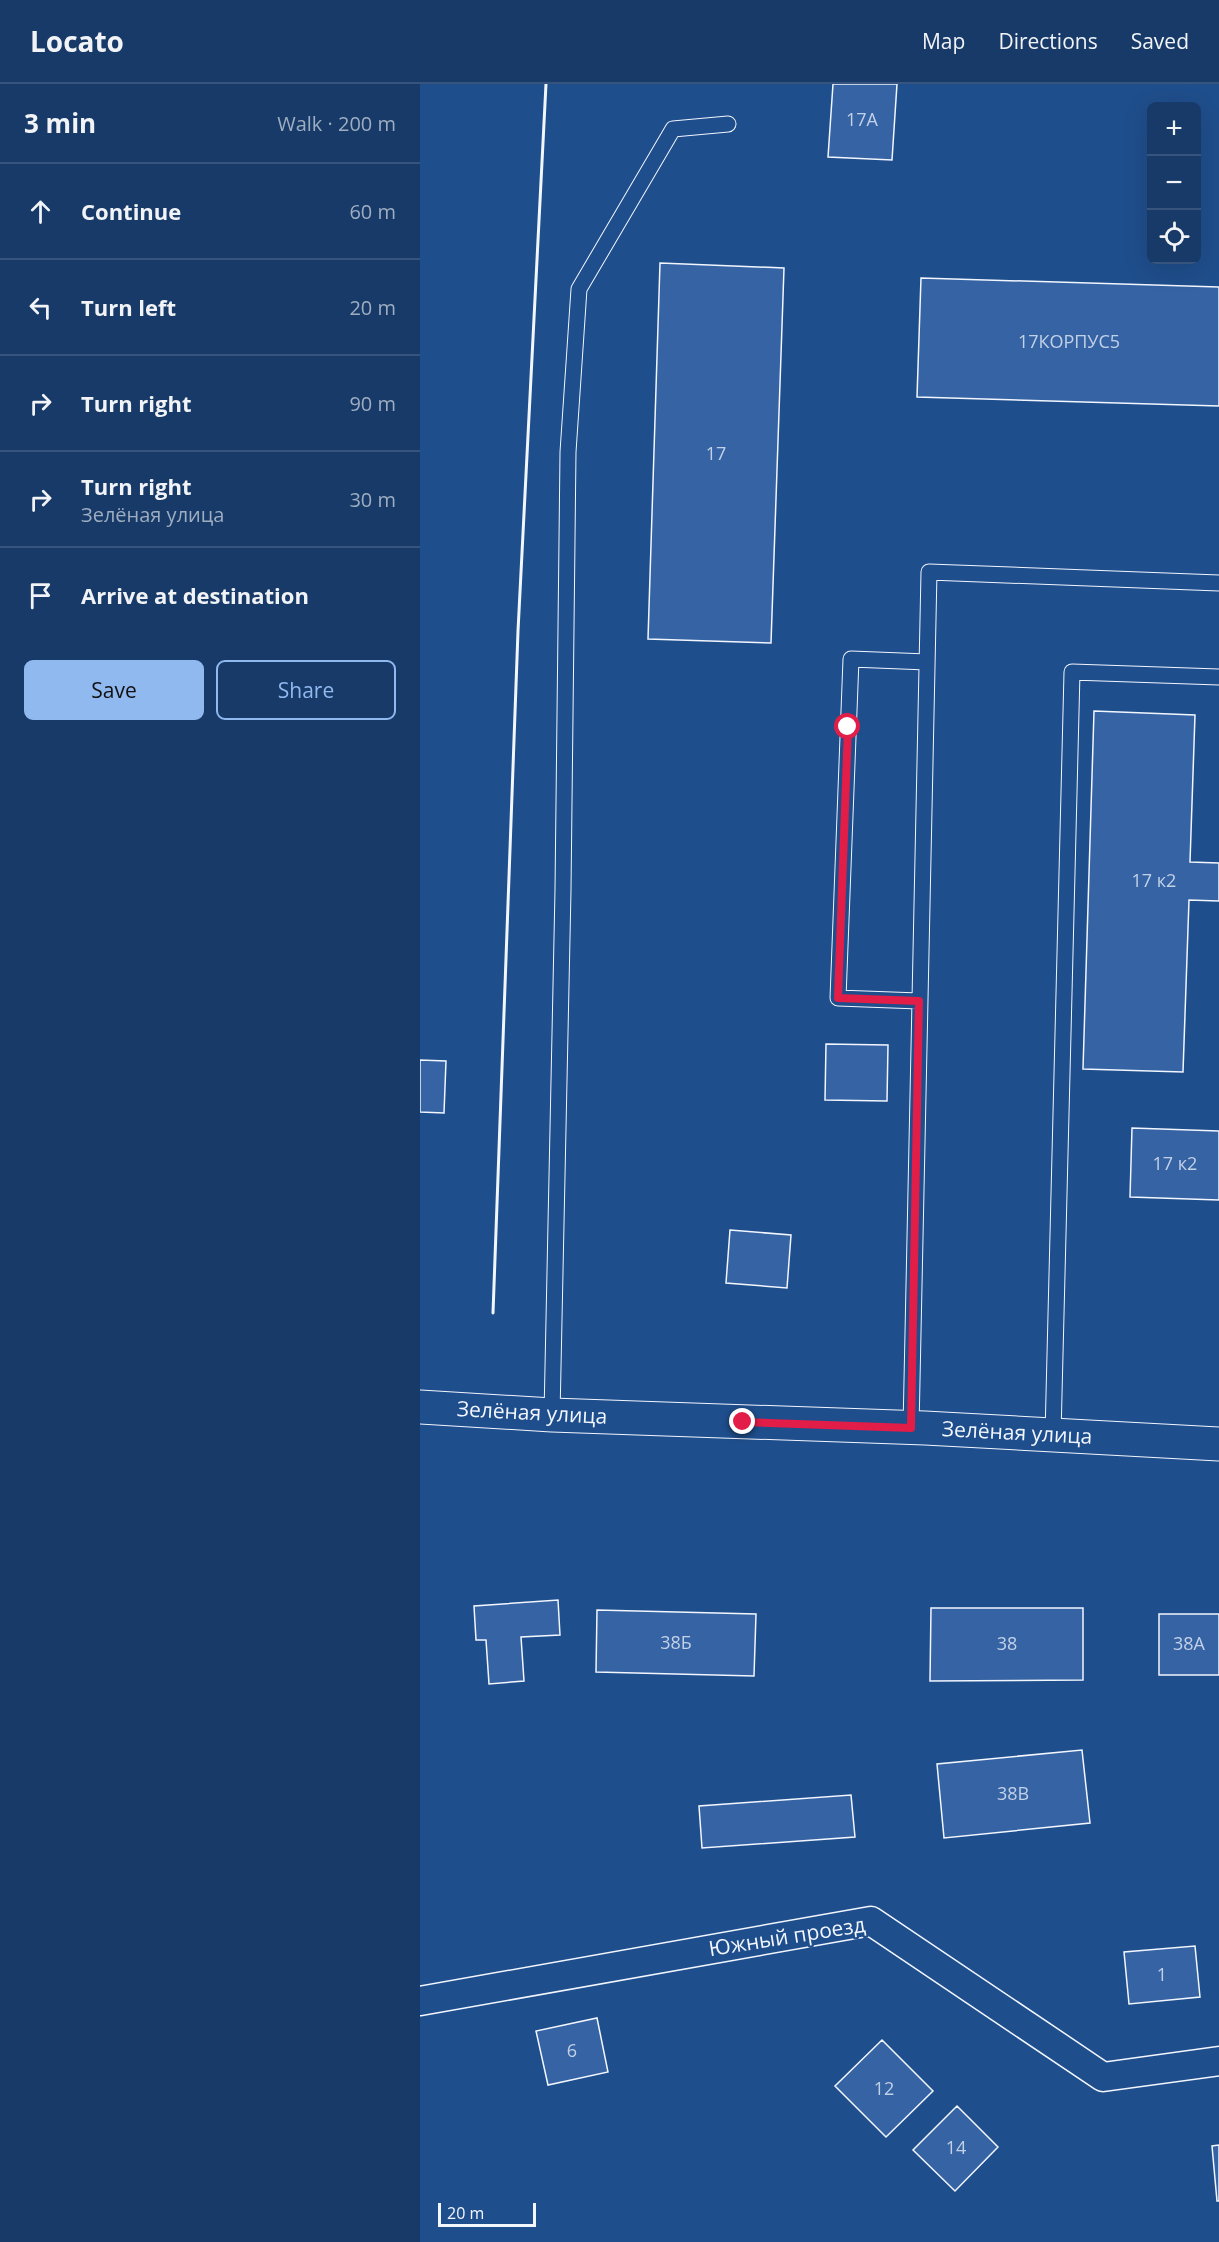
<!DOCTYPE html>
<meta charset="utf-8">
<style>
:root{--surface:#173a69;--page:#244571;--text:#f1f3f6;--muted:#9eadc0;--line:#36547d;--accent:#90b9f0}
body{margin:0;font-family:"Open Sans",sans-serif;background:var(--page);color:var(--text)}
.controls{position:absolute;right:18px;top:18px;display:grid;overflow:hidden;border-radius:9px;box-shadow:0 6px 24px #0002}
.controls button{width:54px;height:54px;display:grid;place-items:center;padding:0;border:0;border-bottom:2px solid var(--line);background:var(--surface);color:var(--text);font:30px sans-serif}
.scale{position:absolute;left:18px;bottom:15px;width:98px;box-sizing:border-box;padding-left:6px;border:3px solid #f2f6ff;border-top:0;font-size:16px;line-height:21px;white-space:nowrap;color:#f2f6ff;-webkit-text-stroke:4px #1f4e8c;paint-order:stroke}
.stop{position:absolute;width:18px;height:18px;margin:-14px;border:4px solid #e11d48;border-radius:50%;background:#fff}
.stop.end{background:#e11d48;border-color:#fff;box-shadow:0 2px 6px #0008}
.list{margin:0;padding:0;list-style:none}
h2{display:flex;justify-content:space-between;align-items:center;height:78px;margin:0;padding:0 24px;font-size:26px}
h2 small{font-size:20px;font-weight:400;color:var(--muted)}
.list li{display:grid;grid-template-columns:39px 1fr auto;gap:18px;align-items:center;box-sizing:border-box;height:96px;padding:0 24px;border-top:2px solid var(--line)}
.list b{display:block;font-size:22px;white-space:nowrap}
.list p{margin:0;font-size:20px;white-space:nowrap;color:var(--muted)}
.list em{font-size:20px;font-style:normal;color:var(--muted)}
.actions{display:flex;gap:12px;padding:18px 24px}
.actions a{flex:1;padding:14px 0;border:2px solid var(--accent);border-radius:9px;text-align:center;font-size:21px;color:var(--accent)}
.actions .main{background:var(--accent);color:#111}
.icon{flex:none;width:33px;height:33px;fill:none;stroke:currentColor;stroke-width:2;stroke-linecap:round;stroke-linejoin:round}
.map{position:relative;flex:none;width:799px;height:2158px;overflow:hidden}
header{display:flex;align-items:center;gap:36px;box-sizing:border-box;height:84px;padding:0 30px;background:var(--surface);border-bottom:2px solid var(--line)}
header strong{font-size:28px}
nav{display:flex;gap:33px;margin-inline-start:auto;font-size:21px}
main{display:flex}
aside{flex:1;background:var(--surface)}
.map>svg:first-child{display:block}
.building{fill:#3563a3;stroke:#f2f6ff;stroke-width:1.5}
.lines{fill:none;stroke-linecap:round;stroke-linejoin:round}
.lane-casing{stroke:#f2f6ff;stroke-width:17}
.street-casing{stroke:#f2f6ff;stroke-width:31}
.secondary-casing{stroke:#f2f6ff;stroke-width:35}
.lane{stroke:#1f4e8c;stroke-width:15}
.street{stroke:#1f4e8c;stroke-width:28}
.secondary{stroke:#1f4e8c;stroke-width:33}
.wall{stroke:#f2f6ff;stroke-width:3}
.route{stroke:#e11d48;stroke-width:8}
.labels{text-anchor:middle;stroke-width:4.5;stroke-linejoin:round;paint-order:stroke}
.number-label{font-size:18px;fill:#c3d1e8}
.street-label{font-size:21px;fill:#f2f6ff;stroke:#1f4e8c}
</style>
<header>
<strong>Locato</strong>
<nav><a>Map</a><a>Directions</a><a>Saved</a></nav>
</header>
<main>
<aside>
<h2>3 min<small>Walk · 200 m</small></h2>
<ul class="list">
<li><svg class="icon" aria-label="ahead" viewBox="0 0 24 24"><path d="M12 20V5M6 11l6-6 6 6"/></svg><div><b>Continue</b></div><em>60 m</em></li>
<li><svg class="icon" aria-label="left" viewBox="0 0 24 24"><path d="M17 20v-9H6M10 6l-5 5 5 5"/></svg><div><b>Turn left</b></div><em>20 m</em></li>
<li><svg class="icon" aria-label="right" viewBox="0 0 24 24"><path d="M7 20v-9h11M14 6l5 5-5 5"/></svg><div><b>Turn right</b></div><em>90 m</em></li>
<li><svg class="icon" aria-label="right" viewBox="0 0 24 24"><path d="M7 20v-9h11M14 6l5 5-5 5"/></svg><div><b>Turn right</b><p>Зелёная улица</p></div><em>30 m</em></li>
<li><svg class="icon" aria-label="arrive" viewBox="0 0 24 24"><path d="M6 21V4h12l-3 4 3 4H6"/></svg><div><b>Arrive at destination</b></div></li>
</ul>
<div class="actions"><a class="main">Save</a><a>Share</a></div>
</aside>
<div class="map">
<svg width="799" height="2158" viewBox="0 0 799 2158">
<rect width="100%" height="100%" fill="#1f4e8c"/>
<path class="building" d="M 413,0 L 477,0 L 472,76 L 408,73 Z
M 240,179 L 364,184 L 351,559 L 228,555 Z
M 501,194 L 799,203 L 799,322 L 497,313 Z
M 674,627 L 775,631 L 770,778 L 799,779 L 799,817 L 769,816 L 763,988 L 663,985 Z
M 406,960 L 468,961 L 467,1017 L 405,1016 Z
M 0,976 L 26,977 L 24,1029 L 0,1028 Z
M 712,1044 L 799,1047 L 799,1116 L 710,1113 Z
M 310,1146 L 371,1151 L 367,1204 L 306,1199 Z
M 138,1516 L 140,1551 L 101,1553 L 104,1597 L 69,1600 L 66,1556 L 56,1556 L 54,1522 Z
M 511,1524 L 663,1524 L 663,1596 L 510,1597 Z
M 177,1526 L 336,1530 L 334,1592 L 176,1588 Z
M 739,1530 L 799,1530 L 799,1591 L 739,1591 Z
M 662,1666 L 670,1739 L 524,1754 L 517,1680 Z
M 431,1711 L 435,1753 L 282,1764 L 279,1722 Z
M 775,1862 L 780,1913 L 709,1920 L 704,1868 Z
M 177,1934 L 188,1988 L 128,2001 L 116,1947 Z
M 462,1956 L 513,2007 L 466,2053 L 415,2002 Z
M 537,2022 L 578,2063 L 535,2107 L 493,2066 Z
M 799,2061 L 799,2117 L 797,2117 L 792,2062 Z"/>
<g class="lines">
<g class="lane-casing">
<path id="lane" d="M 499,917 L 418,914 L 431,575 L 507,578
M 132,1331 L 143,806 L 148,368 L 159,205 L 253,45 L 308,40
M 491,1344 L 509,488 L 799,499
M 633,1351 L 652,588 L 799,593"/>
</g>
<g class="street-casing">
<path id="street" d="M 0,1917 L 451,1837 L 683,1993 L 799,1977"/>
</g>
<g class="secondary-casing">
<path id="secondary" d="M 0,1323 L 132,1331 L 505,1344 L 799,1360"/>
</g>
<use href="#lane" class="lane"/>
<use href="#street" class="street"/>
<use href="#secondary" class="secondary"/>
<path class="wall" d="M 73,1229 L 98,547 L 126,0"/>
</g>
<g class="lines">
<path class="route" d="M 323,1338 L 491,1344 L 499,917 L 418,914 L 428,643"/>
</g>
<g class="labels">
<g class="number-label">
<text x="442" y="42">17А</text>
<text x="649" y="264">17КОРПУС5</text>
<text x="296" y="376">17</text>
<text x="734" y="803">17 к2</text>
<text x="755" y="1086">17 к2</text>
<text x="256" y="1565">38Б</text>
<text x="587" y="1566">38</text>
<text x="769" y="1566">38А</text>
<text x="593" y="1716">38В</text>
<text x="742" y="1897">1</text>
<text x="152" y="1973">6</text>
<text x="464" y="2011">12</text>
<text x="536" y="2070">14</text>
</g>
<g class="street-label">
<text transform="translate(112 1329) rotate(3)" y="7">Зелёная улица</text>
<text transform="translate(597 1349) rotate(3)" y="7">Зелёная улица</text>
<text transform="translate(367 1853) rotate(-9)" y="7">Южный проезд</text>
</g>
</g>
</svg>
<div class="controls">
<button>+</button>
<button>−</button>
<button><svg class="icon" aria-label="locate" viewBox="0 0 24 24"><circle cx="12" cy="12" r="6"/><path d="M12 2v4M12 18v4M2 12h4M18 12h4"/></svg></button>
</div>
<div class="scale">20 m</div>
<div class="stop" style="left:428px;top:643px"></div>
<div class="stop end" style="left:323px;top:1338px"></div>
</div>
</main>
